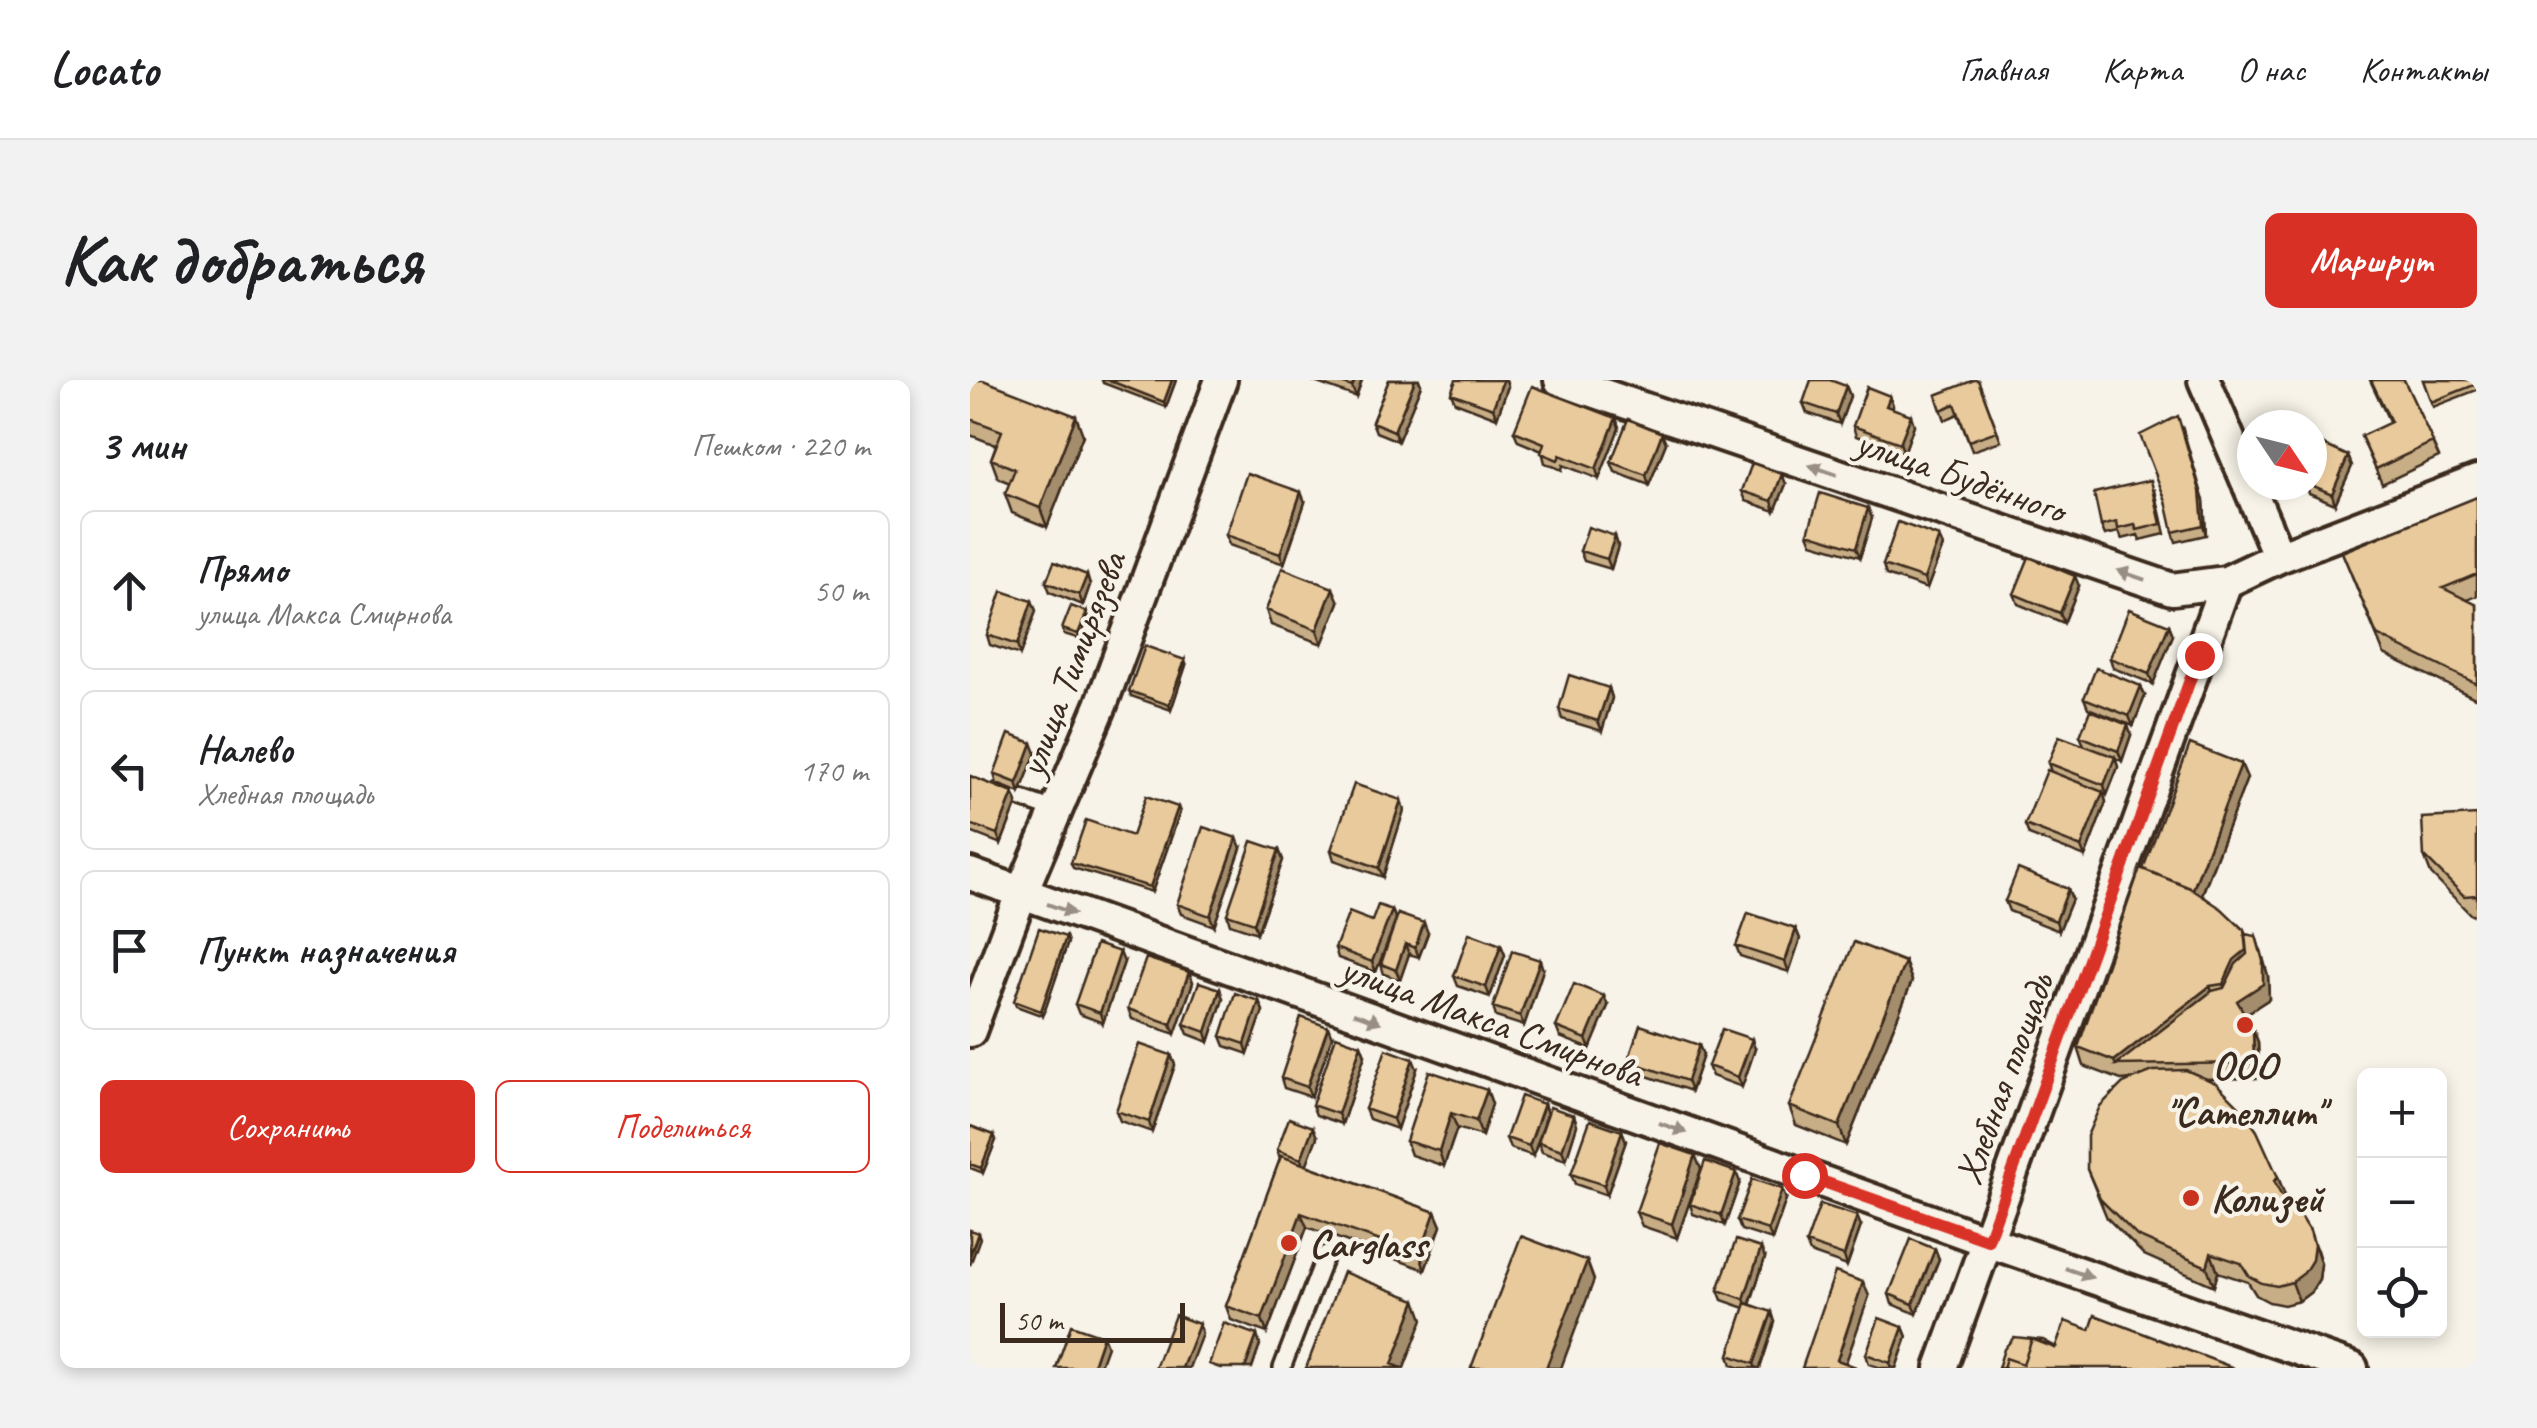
<!DOCTYPE html>
<html lang="ru">
<meta charset="utf-8">
<style>
:root{--surface:#fff;--page:#f2f2f2;--text:#202124;--muted:#757577;--line:#e0e0e0;--accent:#d93025}
body{margin:0;font-family:Caveat,sans-serif;background:var(--page);color:var(--text)}
.controls{position:absolute;right:30px;bottom:30px;display:grid;overflow:hidden;border-radius:15px;box-shadow:0 5px 15px #0003}
.controls button{width:90px;height:90px;display:grid;place-items:center;padding:0;border:0;border-bottom:2px solid var(--line);background:var(--surface);color:var(--text);font:50px sans-serif}
.compass{position:absolute;left:1267px;top:30px;width:90px;height:90px;border-radius:50%;background:var(--surface);box-shadow:0 5px 15px #0003;rotate:125deg}
.scale{position:absolute;left:30px;bottom:25px;width:185px;box-sizing:border-box;padding-left:10px;border:5px solid #3b2a1e;border-top:0;font-size:28px;line-height:35px;white-space:nowrap;color:#3b2a1e;-webkit-text-stroke:8px #f7f3e8;paint-order:stroke}
.stop{position:absolute;width:30px;height:30px;margin:-22px;border:8px solid #d93025;border-radius:50%;background:#fff}
.stop.end{background:#d93025;border-color:#fff;box-shadow:0 2px 10px #0008}
.list{margin:0;padding:0;list-style:none}
h2{display:flex;justify-content:space-between;align-items:center;height:130px;margin:0;padding:0 40px;font-size:42px}
h2 small{font-size:32px;font-weight:400;color:var(--muted)}
.list li{display:grid;grid-template-columns:65px 1fr auto;gap:30px;align-items:center;box-sizing:border-box;height:160px;margin:0 20px 20px;padding:0 20px;border:2px solid var(--line);border-radius:15px}
.list b{display:block;font-size:38px;white-space:nowrap}
.list p{margin:0;font-size:32px;white-space:nowrap;color:var(--muted)}
.list em{font-size:32px;font-style:normal;color:var(--muted)}
.actions{display:flex;gap:20px;padding:30px 40px}
.actions a{flex:1;padding:22px 0;border:2px solid var(--accent);border-radius:15px;text-align:center;font-size:35px;color:var(--accent)}
.actions .main{background:var(--accent);color:#fff}
.icon{flex:none;width:55px;height:55px;fill:none;stroke:currentColor;stroke-width:2;stroke-linecap:round;stroke-linejoin:round}
.map{position:relative;flex:none;width:1507px;height:988px;overflow:hidden;border-radius:15px}
header{display:flex;align-items:center;gap:60px;box-sizing:border-box;height:140px;padding:0 50px;background:var(--surface);border-bottom:2px solid var(--line)}
header strong{font-size:48px}
nav{display:flex;gap:55px;margin-inline-start:auto;font-size:35px}
.intro{display:flex;align-items:center;justify-content:space-between;box-sizing:border-box;height:240px;padding:0 60px}
h1{margin:0;font-size:70px}
.button{padding:25px 45px;border-radius:15px;background:var(--accent);color:#fff;font-size:35px;font-weight:700}
main{display:flex;gap:60px;padding:0 60px}
aside{flex:1;background:var(--surface);border-radius:15px;box-shadow:0 5px 15px #0003}
.map>svg:first-child{display:block}
.lines{fill:none;stroke-linecap:round;stroke-linejoin:round}
.service-casing{stroke:#3b2a1e;stroke-width:22}
.minor-casing{stroke:#3b2a1e;stroke-width:38}
.service{stroke:#f7f3e8;stroke-width:15}
.minor{stroke:#f7f3e8;stroke-width:30}
.wall{fill:#c8ae86;stroke:#3b2a1e;stroke-width:2.5}
.shaded-wall{fill:#a38d6d;stroke:#3b2a1e;stroke-width:2.5}
.building{fill:#e9ca9c;stroke:#3b2a1e;stroke-width:2.5}
.oneway{fill:#998e83}
.route{stroke:#d93025;stroke-width:12}
.poi-dot{fill:#c8321e;stroke:#f7f3e8;stroke-width:4}
.labels{text-anchor:middle;stroke-width:8;stroke-linejoin:round;paint-order:stroke}
.street-label{font-size:40px;fill:#3b2a1e;stroke:#f7f3e8}
.poi-label{font-size:40px;font-weight:bold;fill:#3b2a1e;stroke:#f7f3e8;text-anchor:start}
</style>
<header>
<strong>Locato</strong>
<nav><a>Главная</a><a>Карта</a><a>О нас</a><a>Контакты</a></nav>
</header>
<div class="intro"><h1>Как добраться</h1><a class="button">Маршрут</a></div>
<main>
<aside>
<h2>3 мин<small>Пешком · 220 m</small></h2>
<ul class="list">
<li><svg class="icon" aria-label="ahead" viewBox="0 0 24 24"><path d="M12 20V5M6 11l6-6 6 6"/></svg><div><b>Прямо</b><p>улица Макса Смирнова</p></div><em>50 m</em></li>
<li><svg class="icon" aria-label="left" viewBox="0 0 24 24"><path d="M17 20v-9H6M10 6l-5 5 5 5"/></svg><div><b>Налево</b><p>Хлебная площадь</p></div><em>170 m</em></li>
<li><svg class="icon" aria-label="arrive" viewBox="0 0 24 24"><path d="M6 21V4h12l-3 4 3 4H6"/></svg><div><b>Пункт назначения</b></div></li>
</ul>
<div class="actions"><a class="main">Сохранить</a><a>Поделиться</a></div>
</aside>
<div class="map">
<svg width="1507" height="988" viewBox="0 0 1507 988">
<rect width="100%" height="100%" fill="#f7f3e8"/>
<filter id="ink" filterUnits="userSpaceOnUse"><feTurbulence type="fractalNoise" baseFrequency=".01" numOctaves="2"/><feDisplacementMap in="SourceGraphic" scale="20" xChannelSelector="R" yChannelSelector="G"/><feConvolveMatrix kernelMatrix="1 2 1 2 8 2 1 2 1" color-interpolation-filters="sRGB"/></filter>
<g filter="url(#ink)">
<g class="lines">
<g class="service-casing">
<path id="service" d="M 29,411 L 87,431
M 312,988 L 356,874"/>
</g>
<g class="minor-casing">
<path id="minor" d="M 590,0 L 1202,209 L 1256,202 L 1309,177 L 1507,101
M 1234,0 L 1309,177
M 0,494 L 1017,861 L 1382,988
M 0,651 L 51,514 L 131,325 L 251,0
M 971,988 L 1256,202"/>
</g>
<use href="#service" class="service"/>
<use href="#minor" class="minor"/>
</g>
<path class="wall" d="M 0,0 L 113,55 L 77,147 L 42,133 L 35,114 L 40,103 L 28,98 L 21,79 L 26,65 L 0,55 Z
M 132,0 L 206,0 L 196,27 L 133,3 Z
M 339,0 L 392,0 L 386,17 Z
M 419,0 L 449,0 L 451,5 L 428,61 L 406,52 L 402,42 Z
M 486,0 L 536,0 L 538,6 L 527,38 L 485,22 L 481,13 Z
M 1008,0 L 1031,61 L 1002,71 L 988,34 L 975,40 L 966,15 Z
M 1400,0 L 1434,0 L 1469,77 L 1412,104 L 1391,56 L 1420,43 Z
M 1453,0 L 1507,0 L 1507,10 L 1463,27 Z
M 876,6 L 880,16 L 870,44 L 837,33 L 833,23 Z
M 920,16 L 923,26 L 922,28 L 944,45 L 934,73 L 886,56 L 883,46 Z
M 646,38 L 649,48 L 629,99 L 593,85 L 592,90 L 575,83 L 572,71 L 548,61 L 544,51 Z
M 696,63 L 679,105 L 645,92 L 641,82 Z
M 1378,76 L 1382,86 L 1365,124 L 1339,113 L 1337,105 L 1342,105 Z
M 816,104 L 805,131 L 776,121 L 772,111 Z
M 1185,110 L 1195,154 L 1170,160 L 1168,155 L 1152,159 L 1149,152 L 1135,155 L 1131,146 Z
M 1507,117 L 1507,216 L 1497,220 L 1507,225 L 1507,319 L 1414,274 L 1372,172 Z
M 1234,121 L 1236,155 L 1206,162 L 1203,152 Z
M 335,122 L 314,184 L 259,165 L 256,155 Z
M 898,128 L 902,138 L 890,177 L 842,163 L 838,153 Z
M 645,156 L 648,166 L 641,189 L 614,181 L 610,171 Z
M 973,166 L 957,209 L 916,195 L 913,185 Z
M 76,202 L 120,205 L 113,225 L 80,212 Z
M 1109,206 L 1094,243 L 1048,224 L 1044,214 Z
M 62,221 L 66,231 L 50,275 L 20,265 L 17,255 Z
M 369,222 L 352,264 L 301,245 L 296,230 Z
M 118,237 L 110,259 L 94,254 L 92,249 Z
M 1199,245 L 1203,255 L 1183,304 L 1143,288 L 1140,278 Z
M 216,285 L 201,330 L 161,316 L 159,311 Z
M 639,308 L 642,318 L 632,351 L 592,339 L 589,329 Z
M 1175,316 L 1163,346 L 1118,328 L 1114,318 Z
M 1161,355 L 1152,381 L 1145,378 L 1148,387 L 1137,415 L 1133,414 L 1136,422 L 1115,477 L 1059,455 L 1055,445 L 1081,392 L 1078,383 L 1114,365 L 1110,356 Z
M 66,373 L 50,413 L 27,404 L 24,394 Z
M 1271,384 L 1277,398 L 1232,515 L 1274,550 L 1275,554 L 1291,570 L 1298,596 L 1299,619 L 1275,634 L 1288,662 L 1289,698 L 1235,699 L 1308,797 L 1315,816 L 1312,818 L 1319,831 L 1347,870 L 1351,884 L 1349,899 L 1341,912 L 1329,921 L 1314,925 L 1299,922 L 1286,915 L 1278,902 L 1248,892 L 1244,906 L 1174,875 L 1137,838 L 1117,789 L 1162,699 L 1151,700 L 1114,686 L 1108,667 L 1173,489 Z
M 0,396 L 43,413 L 47,423 L 31,464 L 0,452 Z
M 434,430 L 413,497 L 364,480 L 361,470 Z
M 210,432 L 182,512 L 103,488 L 101,483 L 162,456 Z
M 1507,435 L 1507,535 L 1501,535 L 1461,494 L 1454,476 Z
M 271,468 L 244,546 L 211,534 L 207,524 Z
M 309,470 L 313,480 L 287,553 L 260,544 L 257,534 Z
M 1098,509 L 1102,519 L 1089,551 L 1039,531 L 1035,521 Z
M 422,530 L 426,540 L 406,592 L 368,578 L 365,568 L 402,541 Z
M 428,534 L 458,553 L 449,577 L 439,574 L 430,600 L 414,594 L 411,584 Z
M 826,549 L 830,559 L 819,592 L 770,576 L 766,566 Z
M 96,557 L 98,562 L 73,636 L 46,626 L 44,621 Z
M 531,565 L 535,575 L 520,617 L 488,606 L 484,596 Z
M 154,582 L 133,643 L 109,634 L 105,624 Z
M 935,582 L 942,601 L 876,765 L 826,745 L 819,726 Z
M 573,590 L 554,646 L 526,637 L 523,627 Z
M 219,592 L 223,602 L 205,654 L 162,639 L 158,629 Z
M 250,609 L 253,619 L 239,662 L 218,654 L 214,644 Z
M 289,621 L 293,631 L 278,674 L 255,666 L 251,656 Z
M 638,626 L 620,669 L 590,657 L 586,647 Z
M 362,657 L 341,717 L 314,708 L 311,698 Z
M 391,665 L 395,675 L 372,744 L 346,735 L 342,725 Z
M 785,669 L 772,707 L 742,696 L 738,686 Z
M 201,675 L 205,685 L 182,752 L 150,741 L 146,731 Z
M 733,675 L 721,711 L 662,691 L 658,681 Z
M 447,689 L 427,749 L 399,739 L 395,729 Z
M 517,710 L 522,724 L 512,756 L 487,748 L 474,786 L 441,775 L 436,761 Z
M 574,724 L 577,734 L 563,776 L 540,768 L 536,758 Z
M 604,735 L 607,745 L 596,780 L 572,772 L 568,762 Z
M 0,746 L 24,755 L 26,760 L 13,793 L 0,788 Z
M 652,751 L 656,761 L 637,815 L 605,804 L 601,794 Z
M 347,757 L 336,785 L 465,832 L 471,846 L 455,890 L 337,847 L 297,953 L 261,940 L 256,926 L 310,779 L 307,770 Z
M 731,789 L 707,858 L 672,846 L 666,832 Z
M 770,802 L 755,845 L 723,834 L 720,824 Z
M 816,819 L 802,860 L 771,850 L 767,840 Z
M 891,846 L 877,886 L 840,873 L 836,863 Z
M 965,869 L 969,879 L 947,934 L 922,924 L 919,914 Z
M 795,878 L 780,925 L 805,942 L 790,988 L 771,988 L 762,985 L 759,975 L 775,928 L 752,920 L 748,910 Z
M 933,947 L 937,957 L 926,988 L 911,988 L 899,984 L 896,974 Z"/>
<path class="shaded-wall" d="M 202,0 L 206,0 L 196,27 L 194,22 Z
M 385,0 L 392,0 L 386,17 L 382,7 Z
M 445,0 L 449,0 L 451,5 L 428,61 L 424,51 Z
M 533,0 L 536,0 L 538,6 L 527,38 L 523,28 Z
M 876,6 L 880,16 L 870,44 L 866,34 Z
M 920,16 L 923,26 L 920,36 L 916,26 Z
M 941,35 L 944,45 L 934,73 L 930,63 Z
M 106,36 L 113,55 L 77,147 L 70,128 Z
M 646,38 L 649,48 L 629,99 L 626,89 Z
M 1212,46 L 1234,121 L 1236,155 L 1233,145 Z
M 692,53 L 696,63 L 679,105 L 676,95 Z
M 1378,76 L 1382,86 L 1365,124 L 1362,114 Z
M 812,94 L 816,104 L 805,131 L 802,121 Z
M 331,112 L 335,122 L 314,184 L 310,174 Z
M 898,128 L 902,138 L 890,177 L 886,168 Z
M 645,156 L 648,166 L 641,189 L 637,179 Z
M 969,157 L 973,166 L 957,209 L 954,199 Z
M 117,195 L 120,205 L 113,225 L 109,215 Z
M 1105,196 L 1109,206 L 1094,243 L 1090,233 Z
M 363,208 L 369,222 L 352,264 L 347,250 Z
M 62,221 L 66,231 L 50,275 L 47,265 Z
M 117,232 L 118,237 L 110,259 L 108,254 Z
M 1199,245 L 1203,255 L 1183,304 L 1179,294 Z
M 215,280 L 216,285 L 201,330 L 199,325 Z
M 1171,306 L 1175,316 L 1163,346 L 1159,336 Z
M 639,308 L 642,318 L 632,351 L 628,341 Z
M 1158,345 L 1161,355 L 1152,381 L 1148,371 Z
M 62,363 L 66,373 L 50,413 L 47,403 Z
M 1145,377 L 1148,387 L 1137,415 L 1134,405 Z
M 1271,384 L 1277,398 L 1227,527 L 1222,512 Z
M 1133,412 L 1136,422 L 1115,477 L 1111,467 Z
M 43,413 L 47,423 L 31,464 L 27,454 Z
M 431,420 L 434,430 L 413,497 L 409,488 Z
M 208,427 L 210,432 L 182,512 L 180,507 Z
M 267,458 L 271,468 L 244,546 L 240,536 Z
M 309,470 L 313,480 L 287,553 L 284,543 Z
M 1098,509 L 1102,519 L 1089,551 L 1086,541 Z
M 422,530 L 426,540 L 406,592 L 402,582 Z
M 454,543 L 458,553 L 449,577 L 445,568 Z
M 826,549 L 830,559 L 819,592 L 815,582 Z
M 1274,550 L 1280,568 L 1260,623 L 1253,604 Z
M 1286,556 L 1298,596 L 1299,619 L 1273,636 L 1267,621 Z
M 96,557 L 98,562 L 73,636 L 71,631 Z
M 435,564 L 439,574 L 430,600 L 426,590 Z
M 531,565 L 535,575 L 520,617 L 516,607 Z
M 150,572 L 154,582 L 133,643 L 130,633 Z
M 570,580 L 573,590 L 554,646 L 550,636 Z
M 935,582 L 942,601 L 876,765 L 869,746 Z
M 219,592 L 223,602 L 205,654 L 201,644 Z
M 1240,606 L 1247,625 L 1146,685 L 1144,681 Z
M 250,609 L 253,619 L 239,662 L 236,652 Z
M 634,616 L 638,626 L 620,669 L 616,659 Z
M 289,621 L 293,631 L 278,674 L 275,664 Z
M 358,647 L 362,657 L 341,717 L 337,707 Z
M 1283,648 L 1288,662 L 1289,698 L 1284,683 Z
M 782,659 L 785,669 L 772,707 L 768,697 Z
M 391,665 L 395,675 L 372,744 L 368,734 Z
M 729,665 L 733,675 L 721,711 L 717,701 Z
M 201,675 L 205,685 L 182,752 L 179,742 Z
M 443,679 L 447,689 L 427,749 L 423,739 Z
M 517,710 L 522,724 L 512,756 L 506,741 Z
M 574,724 L 577,734 L 563,776 L 559,766 Z
M 481,733 L 487,748 L 474,786 L 469,771 Z
M 604,735 L 607,745 L 596,780 L 592,770 Z
M 343,747 L 347,757 L 335,789 L 331,779 Z
M 652,751 L 656,761 L 637,815 L 634,805 Z
M 24,755 L 26,760 L 13,793 L 11,788 Z
M 725,775 L 731,789 L 707,858 L 702,844 Z
M 766,792 L 770,802 L 755,845 L 751,835 Z
M 1308,797 L 1315,816 L 1311,820 L 1304,801 Z
M 812,809 L 816,819 L 802,860 L 798,850 Z
M 465,832 L 471,846 L 455,890 L 450,875 Z
M 331,833 L 337,847 L 297,953 L 292,939 Z
M 887,836 L 891,846 L 877,886 L 874,876 Z
M 1340,851 L 1351,884 L 1349,899 L 1341,912 L 1329,921 L 1322,902 Z
M 8,853 L 10,858 L 0,885 L 0,875 Z
M 791,868 L 795,878 L 778,929 L 774,919 Z
M 965,869 L 969,879 L 947,934 L 943,924 Z
M 1241,873 L 1248,892 L 1244,906 L 1237,887 Z
M 617,881 L 624,900 L 591,988 L 576,988 Z
M 893,902 L 899,916 L 874,988 L 867,980 Z
M 446,920 L 453,939 L 434,988 L 423,988 L 422,984 Z
M 802,932 L 805,942 L 790,988 L 786,988 L 784,984 Z
M 229,944 L 232,954 L 219,988 L 212,988 Z
M 933,947 L 937,957 L 926,988 L 922,988 L 920,983 Z
M 287,955 L 290,965 L 282,988 L 275,988 Z
M 133,956 L 137,966 L 129,988 L 122,988 Z"/>
<path class="building" d="M 0,0 L 13,0 L 106,36 L 70,128 L 35,114 L 45,89 L 21,79 L 32,51 L 0,39 Z
M 138,0 L 202,0 L 194,22 Z
M 363,0 L 385,0 L 382,7 Z
M 419,0 L 445,0 L 424,51 L 402,42 Z
M 486,0 L 533,0 L 523,28 L 481,13 Z
M 841,0 L 860,0 L 876,6 L 866,34 L 833,23 Z
M 1004,0 L 1008,0 L 1027,51 L 999,61 L 985,24 L 971,30 L 966,15 Z
M 1401,0 L 1434,0 L 1463,62 L 1406,89 L 1391,56 L 1421,42 Z
M 1453,0 L 1507,0 L 1507,4 L 1461,22 Z
M 562,6 L 646,38 L 626,89 L 590,75 L 588,80 L 571,73 L 574,63 L 544,51 Z
M 897,7 L 920,16 L 916,26 L 941,35 L 930,63 L 883,46 Z
M 1208,36 L 1230,111 L 1233,145 L 1203,152 L 1196,121 L 1170,55 Z
M 658,39 L 692,53 L 676,95 L 641,82 Z
M 1352,64 L 1378,76 L 1362,114 L 1341,105 L 1342,88 Z
M 782,83 L 812,94 L 802,121 L 772,111 Z
M 277,93 L 331,112 L 310,174 L 256,155 Z
M 1181,100 L 1191,144 L 1167,150 L 1165,145 L 1148,149 L 1147,142 L 1131,146 L 1124,113 Z
M 850,113 L 898,128 L 886,168 L 838,153 Z
M 1507,117 L 1507,194 L 1473,208 L 1507,225 L 1507,304 L 1407,255 L 1372,172 Z
M 928,142 L 969,157 L 954,199 L 913,185 Z
M 618,147 L 645,156 L 637,179 L 610,171 Z
M 1059,177 L 1105,196 L 1090,233 L 1044,214 Z
M 84,182 L 117,195 L 109,215 L 76,202 Z
M 312,188 L 363,208 L 347,250 L 296,230 Z
M 32,211 L 62,221 L 47,265 L 17,255 Z
M 101,226 L 117,232 L 108,254 L 92,249 Z
M 1159,229 L 1199,245 L 1179,294 L 1140,278 Z
M 175,266 L 215,280 L 199,325 L 159,311 Z
M 1126,288 L 1171,306 L 1159,336 L 1114,318 Z
M 599,295 L 639,308 L 628,341 L 589,329 Z
M 1120,330 L 1158,345 L 1148,371 L 1110,356 Z
M 39,354 L 62,363 L 47,403 L 24,394 Z
M 1089,356 L 1145,377 L 1134,405 L 1078,383 Z
M 1220,364 L 1271,384 L 1223,509 L 1173,489 Z
M 1077,390 L 1133,412 L 1111,467 L 1055,445 Z
M 0,396 L 43,413 L 27,454 L 0,444 Z
M 384,404 L 431,420 L 409,488 L 361,470 Z
M 176,416 L 208,427 L 180,507 L 101,483 L 116,440 L 162,456 Z
M 1507,435 L 1507,515 L 1494,516 L 1454,476 L 1452,438 Z
M 233,447 L 267,458 L 240,536 L 207,524 Z
M 282,461 L 309,470 L 284,543 L 257,534 Z
M 1170,488 L 1220,508 L 1252,529 L 1274,550 L 1276,570 L 1264,580 L 1253,604 L 1240,606 L 1144,681 L 1108,667 Z
M 1048,489 L 1098,509 L 1086,541 L 1035,521 Z
M 408,525 L 422,530 L 402,582 L 365,568 L 379,532 L 402,541 Z
M 778,533 L 826,549 L 815,582 L 766,566 Z
M 428,534 L 454,543 L 445,568 L 435,564 L 426,590 L 411,584 Z
M 69,548 L 96,557 L 71,631 L 44,621 Z
M 499,553 L 531,565 L 516,607 L 484,596 Z
M 1275,554 L 1286,556 L 1293,581 L 1293,604 L 1267,621 L 1283,648 L 1284,683 L 1146,685 L 1242,611 L 1254,608 L 1266,584 L 1277,574 Z
M 884,562 L 935,582 L 869,746 L 819,726 Z
M 126,564 L 150,572 L 130,633 L 105,624 Z
M 542,571 L 570,580 L 550,636 L 523,627 Z
M 176,578 L 219,592 L 201,644 L 158,629 Z
M 229,602 L 250,609 L 236,652 L 214,644 Z
M 604,604 L 634,616 L 616,659 L 586,647 Z
M 265,613 L 289,621 L 275,664 L 251,656 Z
M 331,637 L 358,647 L 337,707 L 311,698 Z
M 670,645 L 729,665 L 717,701 L 658,681 Z
M 752,649 L 782,659 L 768,697 L 738,686 Z
M 366,656 L 391,665 L 368,734 L 342,725 Z
M 169,664 L 201,675 L 179,742 L 146,731 Z
M 416,669 L 443,679 L 423,739 L 395,729 Z
M 1216,690 L 1246,703 L 1269,726 L 1287,751 L 1308,797 L 1304,801 L 1319,831 L 1332,838 L 1340,851 L 1344,865 L 1342,880 L 1334,893 L 1322,902 L 1307,906 L 1292,903 L 1279,896 L 1271,883 L 1241,873 L 1237,887 L 1167,856 L 1130,819 L 1117,789 L 1117,756 L 1130,726 L 1153,703 L 1183,691 Z
M 459,691 L 517,710 L 506,741 L 481,733 L 469,771 L 436,761 Z
M 551,716 L 574,724 L 559,766 L 536,758 Z
M 580,727 L 604,735 L 592,770 L 568,762 Z
M 319,738 L 343,747 L 331,779 L 307,770 Z
M 620,740 L 652,751 L 634,805 L 601,794 Z
M 0,746 L 24,755 L 11,788 L 0,784 Z
M 690,763 L 725,775 L 702,844 L 666,832 Z
M 311,776 L 465,832 L 450,875 L 331,833 L 292,939 L 256,926 Z
M 735,781 L 766,792 L 751,835 L 720,824 Z
M 782,799 L 812,809 L 798,850 L 767,840 Z
M 850,824 L 887,836 L 874,876 L 836,863 Z
M 0,850 L 8,853 L 0,875 Z
M 551,856 L 617,881 L 576,988 L 501,988 Z
M 941,859 L 965,869 L 943,924 L 919,914 Z
M 766,860 L 791,868 L 774,919 L 748,910 Z
M 373,892 L 446,920 L 422,984 L 432,988 L 336,988 Z
M 865,892 L 893,902 L 867,980 L 886,987 L 832,988 Z
M 776,923 L 802,932 L 784,984 L 759,975 Z
M 205,935 L 229,944 L 212,988 L 185,988 Z
M 1125,935 L 1264,988 L 1033,988 L 1036,978 L 1053,984 L 1062,959 L 1085,968 L 1095,941 L 1120,950 Z
M 909,938 L 933,947 L 920,983 L 896,974 Z
M 254,943 L 287,955 L 275,988 L 250,988 L 239,984 Z
M 101,945 L 133,956 L 122,988 L 86,988 Z
M 1044,957 L 1073,960 L 1086,967 L 1085,968 L 1062,959 L 1053,984 L 1036,978 L 1033,988 L 1028,988 L 1034,969 Z"/>
<defs><path id="oneway-solid" d="M-6-.8H1V-3.2L6.5 0L1 3.2V.8H-6Z" transform="scale(2.5)"/></defs>
<g class="oneway">
<use href="#oneway-solid" transform="translate(853 90) rotate(-161)"/>
<use href="#oneway-solid" transform="translate(1161 195) rotate(-161)"/>
<use href="#oneway-solid" transform="translate(91 529) rotate(20)"/>
<use href="#oneway-solid" transform="translate(397 638) rotate(20)"/>
<use href="#oneway-solid" transform="translate(703 748) rotate(20)"/>
<use href="#oneway-solid" transform="translate(1109 893) rotate(19)"/>
</g>
</g>
<g class="lines" filter="url(#ink)">
<path class="route" d="M 834,795 L 1018,860 L 1229,275"/>
</g>
<g class="poi-dot">
<circle cx="1275" cy="645" r="10"/>
<circle cx="1221" cy="818" r="10"/>
<circle cx="319" cy="863" r="10"/>
</g>
<g class="labels">
<g class="street-label">
<text transform="translate(991 95) rotate(19)" y="14">улица Будённого</text>
<text transform="translate(101 284) rotate(-69)" y="14">улица Тимирязева</text>
<text transform="translate(522 640) rotate(20)" y="14">улица Макса Смирнова</text>
<text transform="translate(1033 699) rotate(-70)" y="14">Хлебная площадь</text>
</g>
<g class="poi-label">
<text x="1275" y="699" text-anchor="middle">ООО<tspan x="1275" dy="46">"Сателлит"</tspan></text>
<text x="1241" y="832">Колизей</text>
<text x="339" y="877">Carglass</text>
</g>
</g>
</svg>
<div class="controls">
<button>+</button>
<button>−</button>
<button><svg class="icon" aria-label="locate" viewBox="0 0 24 24"><circle cx="12" cy="12" r="6"/><path d="M12 2v4M12 18v4M2 12h4M18 12h4"/></svg></button>
</div>
<svg class="compass" viewBox="-18 -18 36 36"><path d="M0-13l5 13h-10z" fill="#e53935"/><path d="M0 13l5-13h-10z" fill="#757577"/></svg>
<div class="scale">50 m</div>
<div class="stop" style="left:834px;top:795px"></div>
<div class="stop end" style="left:1229px;top:275px"></div>
</div>
</main>
